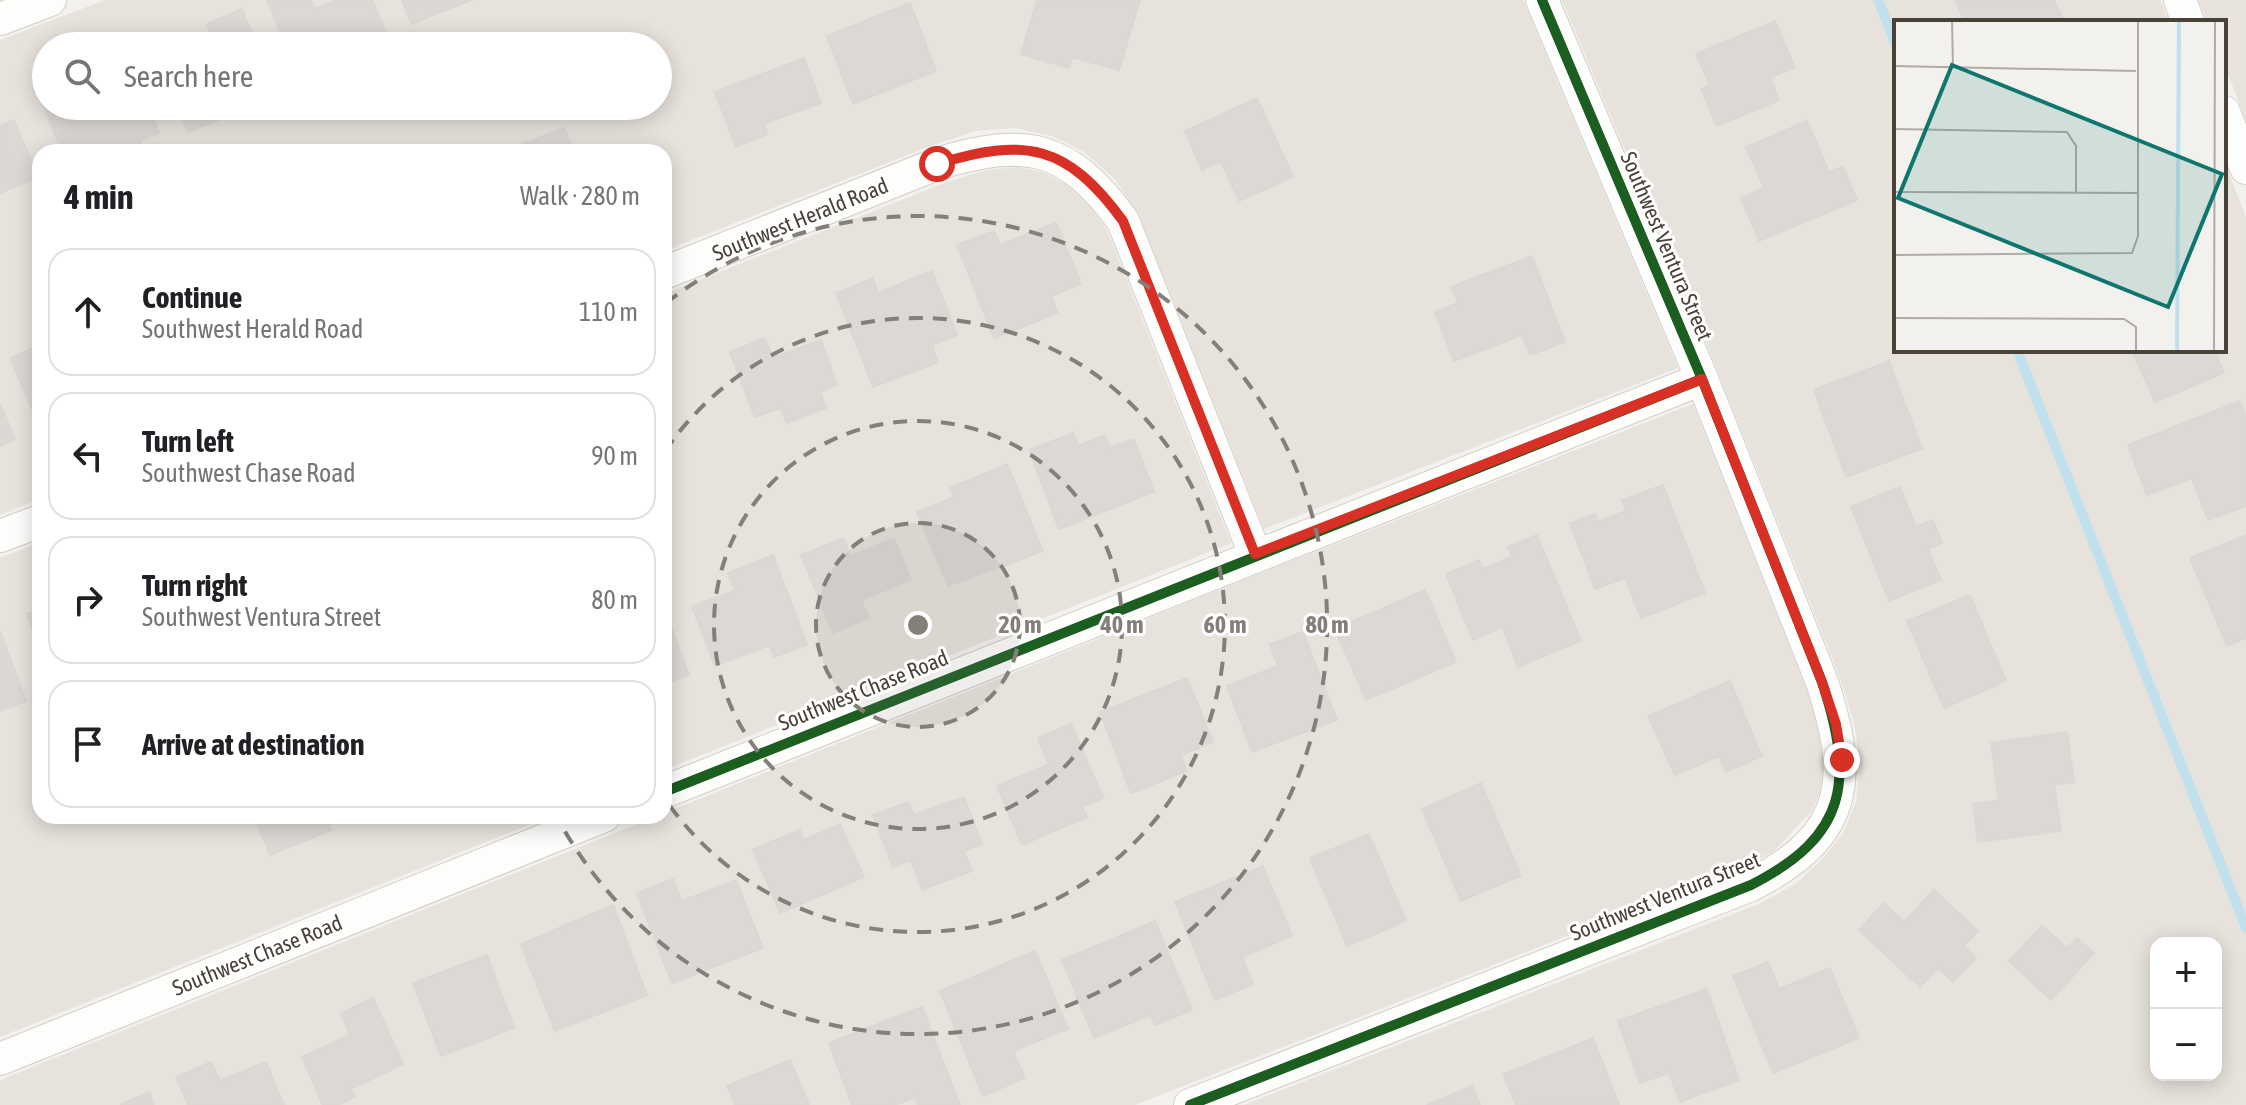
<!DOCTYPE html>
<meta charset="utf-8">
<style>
:root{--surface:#fff;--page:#f6f6f6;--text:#202124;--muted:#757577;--line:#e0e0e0}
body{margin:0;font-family:"Asap Condensed",sans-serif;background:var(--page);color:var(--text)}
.controls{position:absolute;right:24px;bottom:24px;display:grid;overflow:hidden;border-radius:16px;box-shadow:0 4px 20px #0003}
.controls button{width:72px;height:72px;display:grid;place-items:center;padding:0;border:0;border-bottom:2px solid var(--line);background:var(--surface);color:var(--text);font:40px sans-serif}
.stop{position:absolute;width:24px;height:24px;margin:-18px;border:6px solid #d93025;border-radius:50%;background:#fff}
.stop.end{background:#d93025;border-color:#fff;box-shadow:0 2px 8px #0008}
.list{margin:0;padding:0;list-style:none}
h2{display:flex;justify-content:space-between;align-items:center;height:104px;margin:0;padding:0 32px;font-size:34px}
h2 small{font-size:26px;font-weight:400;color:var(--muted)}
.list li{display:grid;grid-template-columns:52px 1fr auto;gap:24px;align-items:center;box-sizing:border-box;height:128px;margin:0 16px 16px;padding:0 16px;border:2px solid var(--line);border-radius:24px}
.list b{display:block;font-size:30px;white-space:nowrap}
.list p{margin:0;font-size:26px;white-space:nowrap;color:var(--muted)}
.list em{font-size:26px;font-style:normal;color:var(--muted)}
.icon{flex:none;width:44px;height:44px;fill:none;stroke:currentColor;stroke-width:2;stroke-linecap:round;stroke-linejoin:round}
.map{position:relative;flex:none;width:2246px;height:1105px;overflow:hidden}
.search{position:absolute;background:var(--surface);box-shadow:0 4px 20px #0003;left:32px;top:32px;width:640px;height:88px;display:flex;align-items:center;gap:20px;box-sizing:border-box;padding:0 28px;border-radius:44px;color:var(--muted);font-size:30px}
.panel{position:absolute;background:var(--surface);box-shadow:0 4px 20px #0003;left:32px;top:144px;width:640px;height:680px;border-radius:24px}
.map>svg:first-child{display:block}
.residential{fill:#e7e2dc;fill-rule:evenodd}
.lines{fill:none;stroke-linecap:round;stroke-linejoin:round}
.stream{stroke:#c1e0ee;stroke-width:10}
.building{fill:#dbd8d5;stroke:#dbd8d4;stroke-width:2}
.minor-casing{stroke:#d1cfcb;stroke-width:34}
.minor{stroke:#fdfdfc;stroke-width:32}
.cycleway-casing{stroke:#fff;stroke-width:15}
.cycleway{stroke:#1b5e20;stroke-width:10}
.route{stroke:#d93025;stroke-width:10}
.ring{fill:none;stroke:#847f78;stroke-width:4;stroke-dasharray:14 10}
.labels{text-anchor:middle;stroke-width:6;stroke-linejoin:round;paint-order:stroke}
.street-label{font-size:22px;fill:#494239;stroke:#fff}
.inset-river{fill:none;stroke:#c1e0ee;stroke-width:4}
.inset-road{fill:none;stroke:#afaba6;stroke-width:2}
.view{fill:#0f766e;fill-opacity:0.15;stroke:#0f766e;stroke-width:4}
.inset-edge{fill:none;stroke:#494239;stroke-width:4}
.centre{fill:#847f78;stroke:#fff;stroke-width:4}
.ring-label{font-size:24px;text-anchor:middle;font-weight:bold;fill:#847f78;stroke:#fff;stroke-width:6;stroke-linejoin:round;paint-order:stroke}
</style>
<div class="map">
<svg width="2246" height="1105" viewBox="0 0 2246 1105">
<rect width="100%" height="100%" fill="#f3f1ee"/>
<path class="residential" d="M 105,0 L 1523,0 L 1678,368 L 1264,529 L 1139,215 L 1114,178 L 1083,151 L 1052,136 L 1015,128 L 976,131 L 930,146 L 664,251 L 664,152 L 40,152 L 40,499 L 0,515 L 0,40 ZM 46,46 L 658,46 L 658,106 L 46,106 Z
M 1562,0 L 2160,0 L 2169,22 L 1896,22 L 1896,350 L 2224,350 L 2224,161 L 2246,217 L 2246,1105 L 1244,1105 L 1759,904 L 1797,883 L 1822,859 L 1844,832 L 1856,801 L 1860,763 L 1854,722 L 1839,675 L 1711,354 ZM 2156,943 L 2216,943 L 2216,1075 L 2156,1075 Z
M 2199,0 L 2246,0 L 2246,120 L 2224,64 L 2224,22 L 2207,22 Z
M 1018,167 L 1045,173 L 1067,185 L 1090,206 L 1107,230 L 1231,543 L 664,770 L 664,294 L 944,183 L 987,170 Z
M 1693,404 L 1806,688 L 1819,728 L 1824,759 L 1821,791 L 1812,811 L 1773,852 L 1743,867 L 1135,1105 L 0,1105 L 0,1080 L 1262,573 Z
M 40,542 L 40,816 L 551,816 L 0,1037 L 0,558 Z"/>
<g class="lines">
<path class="stream" d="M 1878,0 L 1896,45
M 2017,350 L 2246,928"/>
</g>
<path class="building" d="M 267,0 L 311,0 L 315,9 L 337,0 L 372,0 L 392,46 L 286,46 Z
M 402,0 L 472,0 L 411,24 Z
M 1037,0 L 1140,0 L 1119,70 L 1072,57 L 1069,68 L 1021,54 Z
M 1955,0 L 2054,0 L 2064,22 L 1965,22 Z
M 910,3 L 936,71 L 853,104 L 827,36 Z
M 242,9 L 257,46 L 210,46 L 215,44 L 207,24 Z
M 1775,21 L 1795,68 L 1770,77 L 1779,100 L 1717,126 L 1701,89 L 1710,85 L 1696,54 Z
M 804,58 L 821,103 L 764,124 L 768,134 L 736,147 L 715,92 Z
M 46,88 L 46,106 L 149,106 L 159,133 L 140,140 L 145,152 L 62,152 L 38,91 Z
M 1257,98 L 1293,177 L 1239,201 L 1221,161 L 1202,170 L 1185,131 Z
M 177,106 L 270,106 L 241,118 L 238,112 L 188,132 Z
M 14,120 L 38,177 L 0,193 L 0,126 Z
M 1807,121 L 1829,172 L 1843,167 L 1857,200 L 1759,241 L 1741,198 L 1764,188 L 1746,147 Z
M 564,128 L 574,152 L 502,152 Z
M 1056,223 L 1081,284 L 1051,296 L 1058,313 L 994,338 L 957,245 L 994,231 L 1000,245 Z
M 1532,256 L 1565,342 L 1530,355 L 1522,335 L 1454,361 L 1435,312 L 1458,303 L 1451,287 Z
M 932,271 L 957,335 L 932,345 L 938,362 L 873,387 L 836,293 L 873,278 L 878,293 Z
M 765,338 L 773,358 L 821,340 L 837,385 L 820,392 L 826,408 L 787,423 L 781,408 L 755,417 L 730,352 Z
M 40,345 L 40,422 L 38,423 L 10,358 Z
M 2132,350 L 2214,350 L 2224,373 L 2155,402 Z
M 1889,361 L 1922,449 L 1846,477 L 1814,390 Z
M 2240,401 L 2246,417 L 2246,506 L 2208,520 L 2192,478 L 2147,495 L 2128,445 Z
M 0,404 L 15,439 L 0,446 Z
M 1073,433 L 1078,446 L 1105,435 L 1110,448 L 1134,439 L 1154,492 L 1059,529 L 1029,450 Z
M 1007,464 L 1043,551 L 948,586 L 917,512 L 954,497 L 950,488 Z
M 1663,485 L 1705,593 L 1641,618 L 1625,578 L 1595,589 L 1570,523 L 1595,514 L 1598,522 L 1626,511 L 1622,500 Z
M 1900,487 L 1916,527 L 1933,520 L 1942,543 L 1928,549 L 1941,580 L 1889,601 L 1851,507 Z
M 1537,535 L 1581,641 L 1518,667 L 1502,627 L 1473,640 L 1446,574 L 1479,560 L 1482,569 L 1512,557 L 1508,547 Z
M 2246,535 L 2246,638 L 2227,646 L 2190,558 Z
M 843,538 L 851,556 L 894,538 L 911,580 L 861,600 L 869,618 L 833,633 L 801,555 Z
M 773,555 L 807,645 L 774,657 L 770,645 L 715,666 L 692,606 L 735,591 L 728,573 Z
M 1425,590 L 1456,662 L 1366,700 L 1335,629 Z
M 1970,595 L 2006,681 L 1944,708 L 1907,621 Z
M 664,608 L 689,675 L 664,684 Z
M 40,610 L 40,649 L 27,614 Z
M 0,631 L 26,701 L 0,711 Z
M 1303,632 L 1337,720 L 1252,752 L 1227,686 L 1278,666 L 1270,644 Z
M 1187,678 L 1213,742 L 1181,755 L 1187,771 L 1131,793 L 1100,712 Z
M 1730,681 L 1762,756 L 1726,772 L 1719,756 L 1675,775 L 1648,716 Z
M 1071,724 L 1103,798 L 1082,807 L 1087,817 L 1022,845 L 997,786 L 1049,764 L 1038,738 Z
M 2067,732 L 2074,782 L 2054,785 L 2061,831 L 1978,842 L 1973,804 L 1999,800 L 1991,743 Z
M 1481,783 L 1521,876 L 1461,901 L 1422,809 Z
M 964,797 L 982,844 L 964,851 L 972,871 L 922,890 L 911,860 L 893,867 L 873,815 L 909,802 L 914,815 Z
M 254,816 L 326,816 L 331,830 L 270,855 Z
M 840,824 L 864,877 L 780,913 L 753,849 L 800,830 L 804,840 Z
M 1369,834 L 1406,921 L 1347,946 L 1310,858 Z
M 1263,866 L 1292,936 L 1242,957 L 1253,984 L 1215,1000 L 1175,902 Z
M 673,879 L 682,901 L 736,880 L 763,948 L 672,983 L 637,893 Z
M 1934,890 L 1978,931 L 1964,946 L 1976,958 L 1953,982 L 1938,968 L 1920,987 L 1859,930 L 1884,903 L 1904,922 Z
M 613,905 L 647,995 L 555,1031 L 521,944 Z
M 1155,921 L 1192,1010 L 1155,1025 L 1151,1015 L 1094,1038 L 1062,960 Z
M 2042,926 L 2067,948 L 2077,938 L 2094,953 L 2051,1000 L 2009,961 Z
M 1035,951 L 1068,1029 L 1013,1051 L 1025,1078 L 983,1096 L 940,991 Z
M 487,955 L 514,1028 L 441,1056 L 413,983 Z
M 1768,962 L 1779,989 L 1830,968 L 1859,1038 L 1773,1073 L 1733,976 Z
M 1707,989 L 1739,1080 L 1680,1102 L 1669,1073 L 1640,1083 L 1618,1021 Z
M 373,998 L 403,1064 L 351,1089 L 355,1097 L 337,1105 L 323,1105 L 302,1057 L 350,1035 L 341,1013 Z
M 922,1007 L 960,1105 L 918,1105 L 915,1097 L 895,1105 L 852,1105 L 829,1043 Z
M 1593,1038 L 1619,1104 L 1516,1105 L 1503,1074 Z
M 790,1060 L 809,1105 L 735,1105 L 727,1086 Z
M 211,1062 L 220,1081 L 266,1062 L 284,1105 L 188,1105 L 176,1077 Z
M 1472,1086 L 1480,1105 L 1427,1105 Z
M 149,1092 L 154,1105 L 121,1105 L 121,1104 Z"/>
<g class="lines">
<g class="minor-casing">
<path id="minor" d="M 2180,0 L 2188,22
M 0,19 L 50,0
M 2224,112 L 2246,168
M 664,273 L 937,164 C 1025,137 1067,144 1123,221 L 1255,554
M 0,536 L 40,521
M 664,792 L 1702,379
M 0,1059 L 604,816
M 1190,1105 L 1751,885 C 1849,835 1854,780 1822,682 L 1702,379 L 1542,0"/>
</g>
<use href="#minor" class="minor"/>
<g class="cycleway-casing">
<path id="cycleway" d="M 664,792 L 1702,379
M 1190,1105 L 1751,885 C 1849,835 1854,780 1822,682 L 1702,379 L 1542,0"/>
</g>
<use href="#cycleway" class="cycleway"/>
</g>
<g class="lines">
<path class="route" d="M 937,164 C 1025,137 1067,144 1123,221 L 1255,554 L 1702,379 L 1822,682 L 1836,724 L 1842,760"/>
</g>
<circle cx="918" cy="625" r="102" fill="#847f78" fill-opacity=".12"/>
<g class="ring">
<circle cx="918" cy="625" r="102"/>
<circle cx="918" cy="625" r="204"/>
<path d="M665 451A307 307 0 1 1 665 799"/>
<path d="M666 303A409 409 0 1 1 557 817"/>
</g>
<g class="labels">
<g class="street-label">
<text transform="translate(800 219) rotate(-22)" y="8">Southwest Herald Road</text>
<text transform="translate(1667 246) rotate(67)" y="8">Southwest Ventura Street</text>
<text transform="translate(863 690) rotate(-22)" y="8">Southwest Chase Road</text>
<text transform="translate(1665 896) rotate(-22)" y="8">Southwest Ventura Street</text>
<text transform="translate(257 955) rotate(-22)" y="8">Southwest Chase Road</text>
</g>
</g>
<g transform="translate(1894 20)">
<rect width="332" height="332" fill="#f3f1ee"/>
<path class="inset-river" d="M 283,331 L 285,1"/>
<path class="inset-road" d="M 58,1 L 59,47M 0,46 L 242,51M 0,109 L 173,112 L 182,126 L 182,173M 0,172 L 244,173M 0,235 L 238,233 L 244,216 L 244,1M 0,298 L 230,299 L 242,307 L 242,331M 320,331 L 321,1"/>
<path class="view" d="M 58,45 L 328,154 L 274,287 L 4,178 Z"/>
<rect width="332" height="332" class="inset-edge"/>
</g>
<circle cx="918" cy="625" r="12" class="centre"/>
<g class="ring-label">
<text x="1020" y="633">20 m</text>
<text x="1122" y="633">40 m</text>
<text x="1225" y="633">60 m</text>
<text x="1327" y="633">80 m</text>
</g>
</svg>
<div class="controls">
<button>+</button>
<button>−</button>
</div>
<div class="stop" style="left:937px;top:164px"></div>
<div class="stop end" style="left:1842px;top:760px"></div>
<div class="search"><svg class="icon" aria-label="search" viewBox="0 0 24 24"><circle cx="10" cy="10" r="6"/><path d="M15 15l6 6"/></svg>Search here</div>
<section class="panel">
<h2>4 min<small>Walk · 280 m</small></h2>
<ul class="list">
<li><svg class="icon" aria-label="ahead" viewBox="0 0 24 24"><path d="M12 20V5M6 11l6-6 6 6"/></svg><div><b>Continue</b><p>Southwest Herald Road</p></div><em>110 m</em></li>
<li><svg class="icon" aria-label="left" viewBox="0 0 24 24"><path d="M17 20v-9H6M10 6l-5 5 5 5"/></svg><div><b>Turn left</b><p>Southwest Chase Road</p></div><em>90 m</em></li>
<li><svg class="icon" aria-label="right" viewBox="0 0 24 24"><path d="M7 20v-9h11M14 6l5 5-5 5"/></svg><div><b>Turn right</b><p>Southwest Ventura Street</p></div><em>80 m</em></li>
<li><svg class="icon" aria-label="arrive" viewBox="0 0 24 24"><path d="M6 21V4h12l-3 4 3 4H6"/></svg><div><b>Arrive at destination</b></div></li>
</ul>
</section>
</div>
